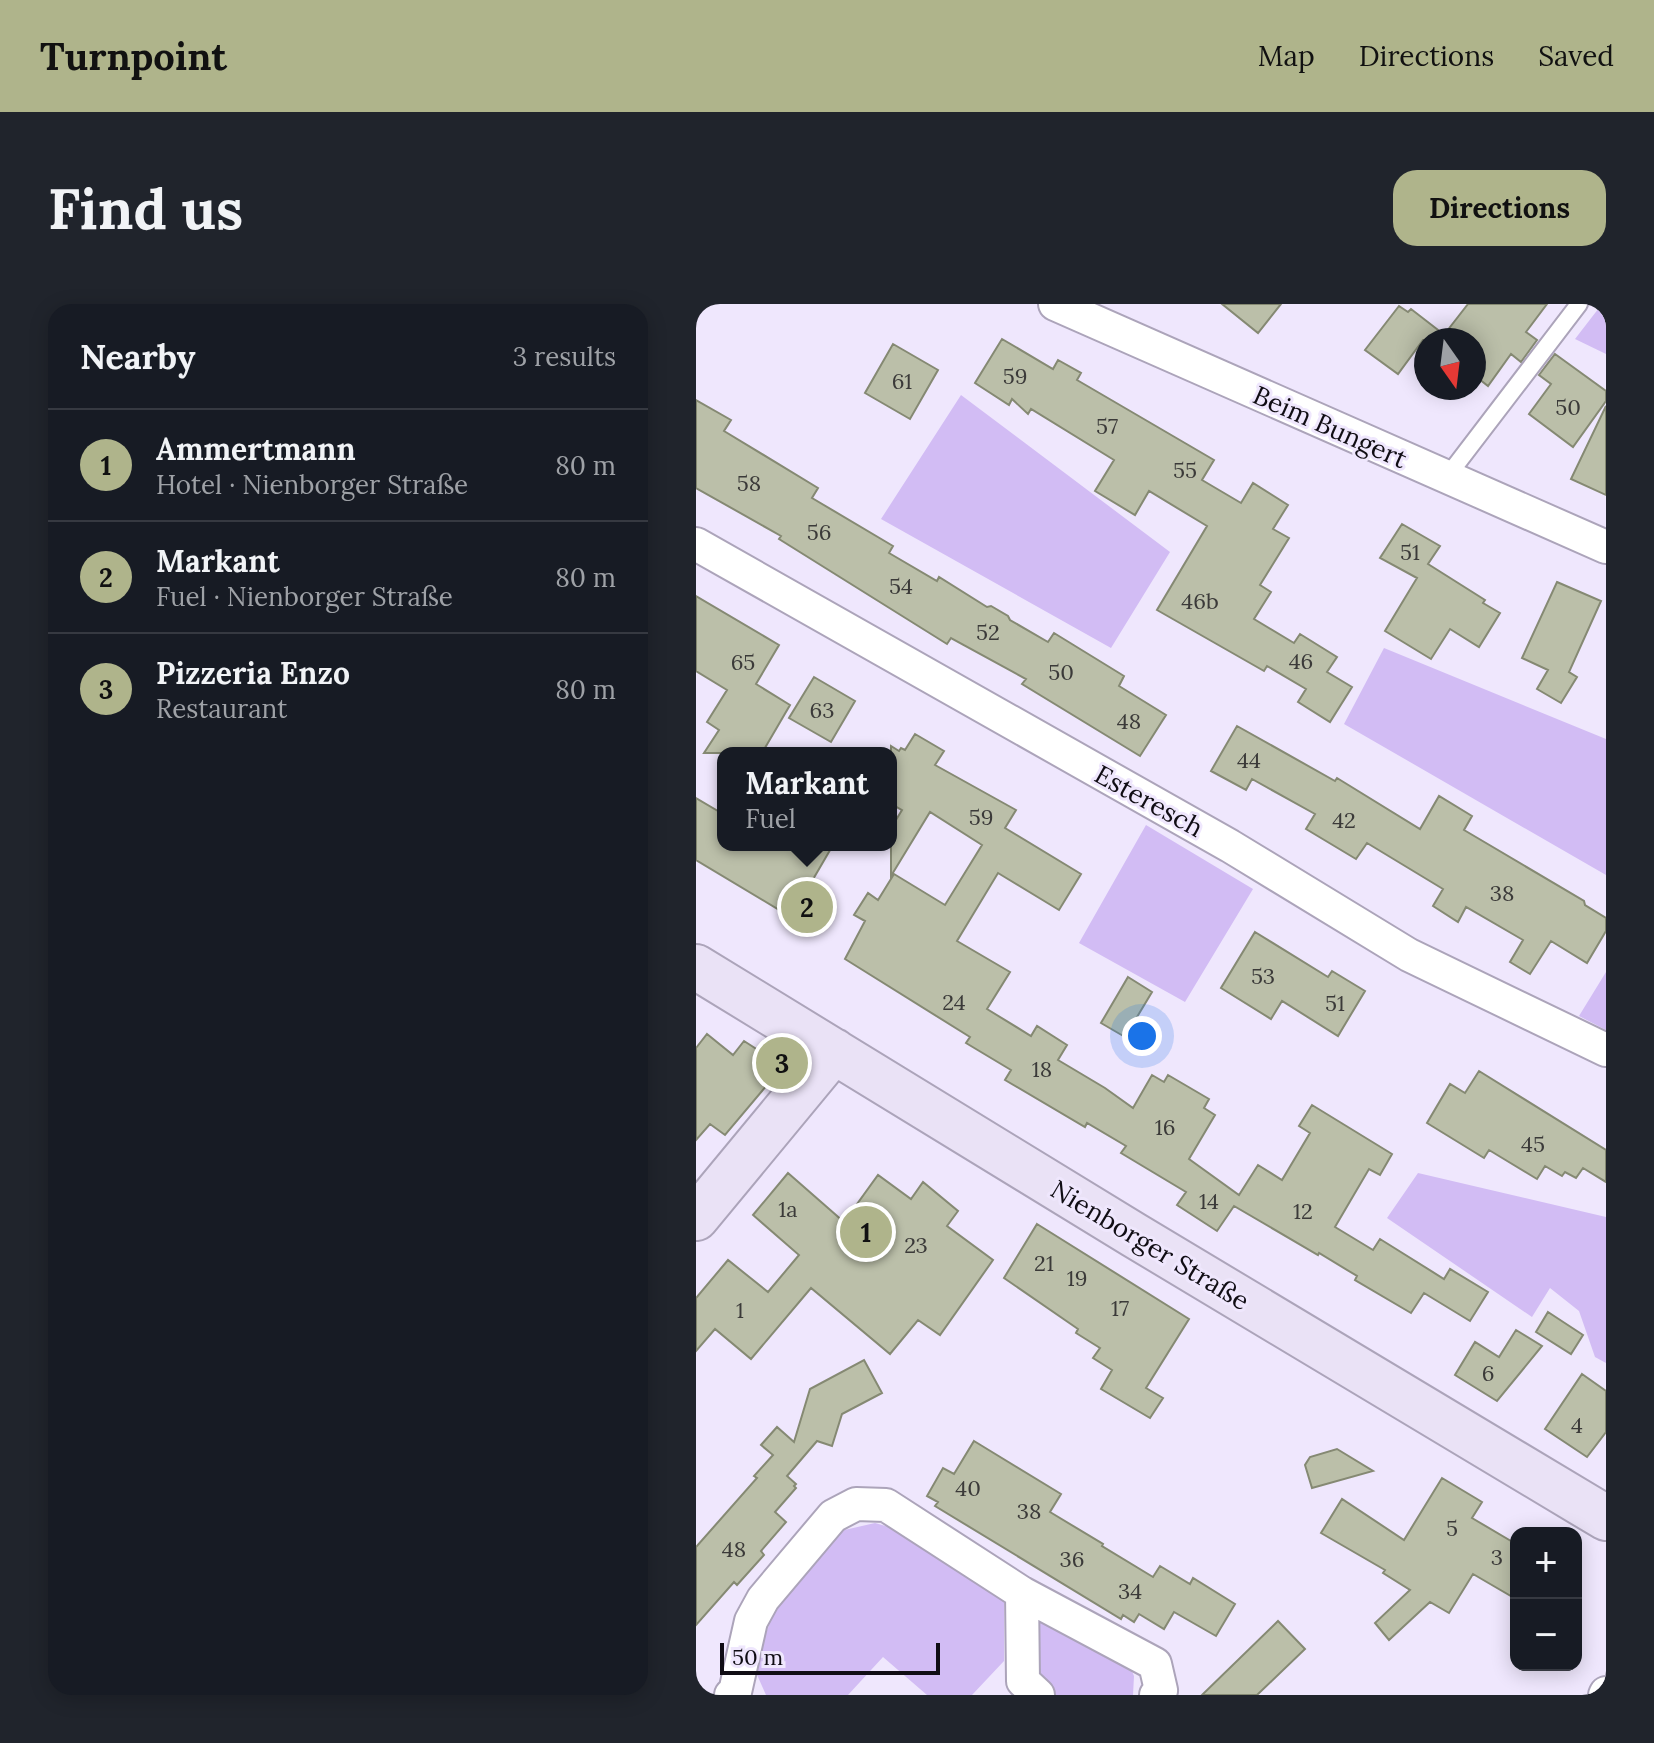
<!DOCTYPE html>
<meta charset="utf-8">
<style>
:root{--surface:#171b24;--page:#20242c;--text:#f1f3f6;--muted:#9ea1a6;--line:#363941;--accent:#afb48b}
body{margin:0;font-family:Lora,serif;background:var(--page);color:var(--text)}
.controls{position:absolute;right:24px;bottom:24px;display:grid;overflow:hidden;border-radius:16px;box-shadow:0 4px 20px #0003}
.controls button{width:72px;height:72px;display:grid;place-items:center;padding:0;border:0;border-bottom:2px solid var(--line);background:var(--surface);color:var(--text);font:40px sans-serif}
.compass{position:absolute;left:718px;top:24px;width:72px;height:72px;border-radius:50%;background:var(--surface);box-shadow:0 4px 20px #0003;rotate:166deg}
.scale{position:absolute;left:24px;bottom:20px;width:220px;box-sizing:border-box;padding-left:8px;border:4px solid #100d14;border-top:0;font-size:22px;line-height:28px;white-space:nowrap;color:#100d14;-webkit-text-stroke:6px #efe7fd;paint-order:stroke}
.you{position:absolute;left:446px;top:732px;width:28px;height:28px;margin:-20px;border:6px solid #fff;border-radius:50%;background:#1a73e8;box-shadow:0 0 0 12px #1a73e833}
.badge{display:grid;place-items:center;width:52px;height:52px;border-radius:50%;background:var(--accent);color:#111;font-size:26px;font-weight:700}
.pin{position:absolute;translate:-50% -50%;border:4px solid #fff;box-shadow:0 2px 8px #0006}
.popup{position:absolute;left:21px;top:443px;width:180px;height:104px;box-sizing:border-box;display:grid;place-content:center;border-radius:16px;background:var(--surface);filter:drop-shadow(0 2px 6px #0005);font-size:26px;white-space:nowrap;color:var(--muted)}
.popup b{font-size:30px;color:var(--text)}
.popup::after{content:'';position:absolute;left:50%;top:100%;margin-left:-16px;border:16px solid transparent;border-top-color:var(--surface)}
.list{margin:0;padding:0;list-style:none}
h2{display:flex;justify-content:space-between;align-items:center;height:104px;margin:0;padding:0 32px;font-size:34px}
h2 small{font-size:26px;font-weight:400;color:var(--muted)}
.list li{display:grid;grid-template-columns:52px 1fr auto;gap:24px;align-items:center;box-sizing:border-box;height:112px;padding:0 32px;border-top:2px solid var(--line)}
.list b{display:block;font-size:30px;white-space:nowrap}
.list p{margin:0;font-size:26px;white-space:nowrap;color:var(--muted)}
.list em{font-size:26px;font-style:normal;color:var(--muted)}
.map{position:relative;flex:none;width:910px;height:1391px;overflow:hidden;border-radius:24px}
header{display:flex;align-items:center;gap:48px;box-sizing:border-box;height:112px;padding:0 40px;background:var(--accent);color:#111}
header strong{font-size:38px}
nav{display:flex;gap:44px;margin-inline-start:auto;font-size:28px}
.intro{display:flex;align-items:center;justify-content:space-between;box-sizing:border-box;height:192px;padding:0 48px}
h1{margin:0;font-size:56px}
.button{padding:20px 36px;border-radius:24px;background:var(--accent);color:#111;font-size:28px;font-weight:700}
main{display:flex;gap:48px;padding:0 48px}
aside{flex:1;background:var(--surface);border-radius:24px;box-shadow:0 4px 20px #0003}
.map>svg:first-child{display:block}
.green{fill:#d2bcf4}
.building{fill:#bbbfa9;stroke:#858973;stroke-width:2}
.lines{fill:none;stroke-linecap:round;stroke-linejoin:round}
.lane-casing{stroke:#aca4ba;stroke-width:20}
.street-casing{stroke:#aca4ba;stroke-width:36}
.secondary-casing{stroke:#aca4ba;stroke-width:48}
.lane{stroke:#fff;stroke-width:16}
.street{stroke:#fff;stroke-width:32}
.secondary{stroke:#eae2f6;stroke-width:44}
.labels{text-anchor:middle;stroke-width:6;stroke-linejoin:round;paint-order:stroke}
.number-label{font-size:22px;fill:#3b3a39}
.street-label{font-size:26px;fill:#100d14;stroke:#efe7fd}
</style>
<header>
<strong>Turnpoint</strong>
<nav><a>Map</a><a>Directions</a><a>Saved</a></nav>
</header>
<div class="intro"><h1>Find us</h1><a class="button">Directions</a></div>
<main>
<aside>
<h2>Nearby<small>3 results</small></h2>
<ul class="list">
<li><span class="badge">1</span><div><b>Ammertmann</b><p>Hotel · Nienborger Straße</p></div><em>80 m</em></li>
<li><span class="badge">2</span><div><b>Markant</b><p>Fuel · Nienborger Straße</p></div><em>80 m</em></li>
<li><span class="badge">3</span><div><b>Pizzeria Enzo</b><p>Restaurant</p></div><em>80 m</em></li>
</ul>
</aside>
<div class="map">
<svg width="910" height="1391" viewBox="0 0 910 1391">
<rect width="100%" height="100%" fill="#efe7fd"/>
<path class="green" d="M 906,0 L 910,0 L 910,50 L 879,35 Z
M 265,91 L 474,248 L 415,344 L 185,215 Z
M 688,344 L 910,435 L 910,571 L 648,420 Z
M 450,521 L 557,585 L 489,698 L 383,639 Z
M 910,668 L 910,726 L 883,712 Z
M 722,869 L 910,913 L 910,1059 L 899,1053 L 883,1007 L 854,984 L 836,1013 L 691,914 Z
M 179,1219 L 207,1227 L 308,1297 L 308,1357 L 276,1391 L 231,1391 L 187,1353 L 152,1391 L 70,1391 L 58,1364 L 76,1312 L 108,1265 L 144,1227 Z
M 337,1310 L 433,1360 L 438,1372 L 437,1391 L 351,1391 L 334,1361 Z"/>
<path class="building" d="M 526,0 L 585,0 L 562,29 Z
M 772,0 L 851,0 L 830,28 L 841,36 L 825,58 L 815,50 L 792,82 L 778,71 L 778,36 L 763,36 L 751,27 Z
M 703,2 L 712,8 L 715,5 L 755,36 L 727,36 L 702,70 L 669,46 Z
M 306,35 L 357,65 L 362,56 L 385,69 L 381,76 L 518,156 L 506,176 L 545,199 L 557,179 L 592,201 L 577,225 L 593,234 L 564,281 L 575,288 L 558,315 L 598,339 L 604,330 L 641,353 L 631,368 L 656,383 L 634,418 L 602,398 L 610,385 L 571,362 L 568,367 L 461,306 L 511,222 L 453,187 L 439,211 L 399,187 L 418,156 L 335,105 L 332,110 L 316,95 L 313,101 L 279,79 Z
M 197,40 L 242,66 L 214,115 L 169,89 Z
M 859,50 L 910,87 L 910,97 L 877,143 L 833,110 L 855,80 L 843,71 Z
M 0,96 L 35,116 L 28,127 L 122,184 L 116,194 L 197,242 L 193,249 L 241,277 L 243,273 L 291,303 L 295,302 L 312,312 L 314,316 L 352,338 L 358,329 L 428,372 L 423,382 L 470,411 L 444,452 L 326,380 L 330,375 L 255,334 L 251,340 L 83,235 L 85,232 L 0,184 Z
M 910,102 L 910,191 L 875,175 Z
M 706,220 L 744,242 L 732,260 L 789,296 L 787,299 L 804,309 L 783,343 L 754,325 L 735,355 L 689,327 L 721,274 L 684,254 Z
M 861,278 L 905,297 L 873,368 L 881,373 L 865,399 L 841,385 L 852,366 L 826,354 Z
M 0,292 L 83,341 L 60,380 L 94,401 L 66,449 L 8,449 L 23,426 L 11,418 L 31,386 L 0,367 Z
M 118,373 L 159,397 L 135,438 L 93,414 Z
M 541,422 L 639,477 L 641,474 L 724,525 L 743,492 L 776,512 L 768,526 L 888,597 L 889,601 L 910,614 L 910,627 L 891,659 L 855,637 L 834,670 L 814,658 L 827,636 L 770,603 L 762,618 L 737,602 L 747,585 L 671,539 L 660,555 L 610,525 L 619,510 L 556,475 L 550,486 L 515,467 Z
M 219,430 L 248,447 L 239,461 L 320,506 L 309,524 L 385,570 L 363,606 L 302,569 L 261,637 L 314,668 L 291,705 L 335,732 L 341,722 L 371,741 L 362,756 L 409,784 L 437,804 L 456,771 L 468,778 L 472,771 L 513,795 L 508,804 L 519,811 L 493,855 L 543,891 L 562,861 L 586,876 L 614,829 L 603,822 L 616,801 L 696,850 L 684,871 L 673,865 L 639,923 L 677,946 L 684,935 L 748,975 L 754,965 L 792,988 L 774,1017 L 728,989 L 715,1009 L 659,976 L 661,972 L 623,949 L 622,951 L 538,902 L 521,927 L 481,901 L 490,888 L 425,849 L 430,842 L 391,819 L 389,823 L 309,776 L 315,766 L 270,739 L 274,733 L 149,655 L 169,617 L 158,611 L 172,589 L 182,596 L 198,570 L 249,601 L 286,541 L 234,508 L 195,572 L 195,524 L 206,506 L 195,500 L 195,442 L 203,447 L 205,444 L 209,446 Z
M 0,494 L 27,510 L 27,541 L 137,541 L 95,613 L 0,556 Z
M 559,628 L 632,673 L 636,667 L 669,687 L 642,732 L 586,697 L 575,715 L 525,684 Z
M 432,673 L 456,688 L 429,733 L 405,719 Z
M 11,730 L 37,751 L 48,737 L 87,762 L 29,831 L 14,820 L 0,836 L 0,744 Z
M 783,767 L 910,846 L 910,878 L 887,864 L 880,874 L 869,868 L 866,872 L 849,862 L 841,875 L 793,846 L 788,854 L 731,819 L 754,780 L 769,789 Z
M 92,869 L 148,918 L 182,871 L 215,895 L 227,878 L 262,907 L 251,922 L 297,956 L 244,1031 L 222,1016 L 194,1050 L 115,984 L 55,1055 L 19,1025 L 0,1047 L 0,994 L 32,956 L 72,988 L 103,951 L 57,911 Z
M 341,920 L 493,1015 L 450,1084 L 467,1094 L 454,1114 L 405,1085 L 416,1066 L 397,1054 L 404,1044 L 380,1029 L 382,1025 L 308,974 Z
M 852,1008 L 887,1031 L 875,1050 L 840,1028 Z
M 820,1026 L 846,1042 L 801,1097 L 759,1071 L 779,1038 L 803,1053 Z
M 168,1056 L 186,1089 L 146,1110 L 136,1142 L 121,1137 L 91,1172 L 100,1180 L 98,1182 L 100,1184 L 79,1208 L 90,1218 L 65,1247 L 68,1251 L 41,1281 L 38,1278 L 0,1321 L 0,1243 L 61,1174 L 58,1172 L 77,1151 L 65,1141 L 81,1123 L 98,1138 L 114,1085 Z
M 886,1070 L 910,1087 L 910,1128 L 891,1153 L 849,1125 Z
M 278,1137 L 365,1190 L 354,1208 L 407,1240 L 406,1242 L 457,1273 L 464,1262 L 494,1280 L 497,1274 L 539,1300 L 520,1332 L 478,1308 L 468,1325 L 443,1310 L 438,1318 L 427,1311 L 425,1315 L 239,1202 L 242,1198 L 231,1192 L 247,1164 L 258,1170 Z
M 641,1145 L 677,1167 L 616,1184 L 609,1161 L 614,1153 Z
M 746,1174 L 786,1198 L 776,1214 L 820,1240 L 820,1295 L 777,1270 L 753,1309 L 734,1298 L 693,1336 L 679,1319 L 714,1286 L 687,1269 L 689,1266 L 625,1229 L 646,1195 L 708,1236 Z
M 582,1317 L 609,1345 L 561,1391 L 506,1391 Z"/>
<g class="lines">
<g class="lane-casing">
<path id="lane" d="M 750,174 L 883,0"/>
</g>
<g class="street-casing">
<path id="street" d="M 359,0 L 910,243
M 0,240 L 534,542 L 713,651 L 910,746
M 326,1289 L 327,1377 L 342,1391
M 35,1391 L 39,1388 L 55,1317 L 67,1295 L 137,1212 L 160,1200 L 190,1201 L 326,1289 L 459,1360 L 465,1386 L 460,1391
M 909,1391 L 910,1389"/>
</g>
<g class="secondary-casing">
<path id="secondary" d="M 0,663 L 438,931 L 910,1214
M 0,914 L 138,747"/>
</g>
<use href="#lane" class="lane"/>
<use href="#street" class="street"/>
<use href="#secondary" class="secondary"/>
</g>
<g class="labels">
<g class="number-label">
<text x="319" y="80">59</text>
<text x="206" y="85">61</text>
<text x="872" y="111">50</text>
<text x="411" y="130">57</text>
<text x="489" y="174">55</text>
<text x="53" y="187">58</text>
<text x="123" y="236">56</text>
<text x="714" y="256">51</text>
<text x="205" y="290">54</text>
<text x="504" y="305">46b</text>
<text x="292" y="336">52</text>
<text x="605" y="365">46</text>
<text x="47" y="366">65</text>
<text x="365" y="376">50</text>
<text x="126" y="414">63</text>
<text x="433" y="425">48</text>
<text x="553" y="464">44</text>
<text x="285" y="521">59</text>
<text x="648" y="524">42</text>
<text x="806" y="597">38</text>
<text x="567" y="680">53</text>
<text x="258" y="706">24</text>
<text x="639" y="707">51</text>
<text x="346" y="773">18</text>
<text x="469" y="831">16</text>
<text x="837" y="848">45</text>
<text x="513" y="905">14</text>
<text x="92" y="913">1a</text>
<text x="607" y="915">12</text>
<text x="220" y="949">23</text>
<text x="348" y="967">21</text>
<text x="381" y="982">19</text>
<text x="424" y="1012">17</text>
<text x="44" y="1014">1</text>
<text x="792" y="1077">6</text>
<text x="881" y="1129">4</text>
<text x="272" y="1192">40</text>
<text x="333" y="1215">38</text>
<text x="756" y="1232">5</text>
<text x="38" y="1253">48</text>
<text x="801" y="1261">3</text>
<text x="376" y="1263">36</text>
<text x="434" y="1295">34</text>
</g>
<g class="street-label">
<text transform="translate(634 123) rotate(24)" y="9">Beim Bungert</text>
<text transform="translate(453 497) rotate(29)" y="9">Esteresch</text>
<text transform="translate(454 941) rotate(31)" y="9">Nienborger Straße</text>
</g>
</g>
</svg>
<div class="controls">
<button>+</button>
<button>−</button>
</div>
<svg class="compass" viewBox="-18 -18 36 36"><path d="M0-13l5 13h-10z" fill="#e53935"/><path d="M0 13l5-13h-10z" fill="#9ea1a6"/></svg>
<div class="scale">50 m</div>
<div class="you"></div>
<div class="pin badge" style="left:170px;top:928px">1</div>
<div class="pin badge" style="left:111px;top:603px">2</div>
<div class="popup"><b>Markant</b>Fuel</div>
<div class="pin badge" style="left:86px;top:759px">3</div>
</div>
</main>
